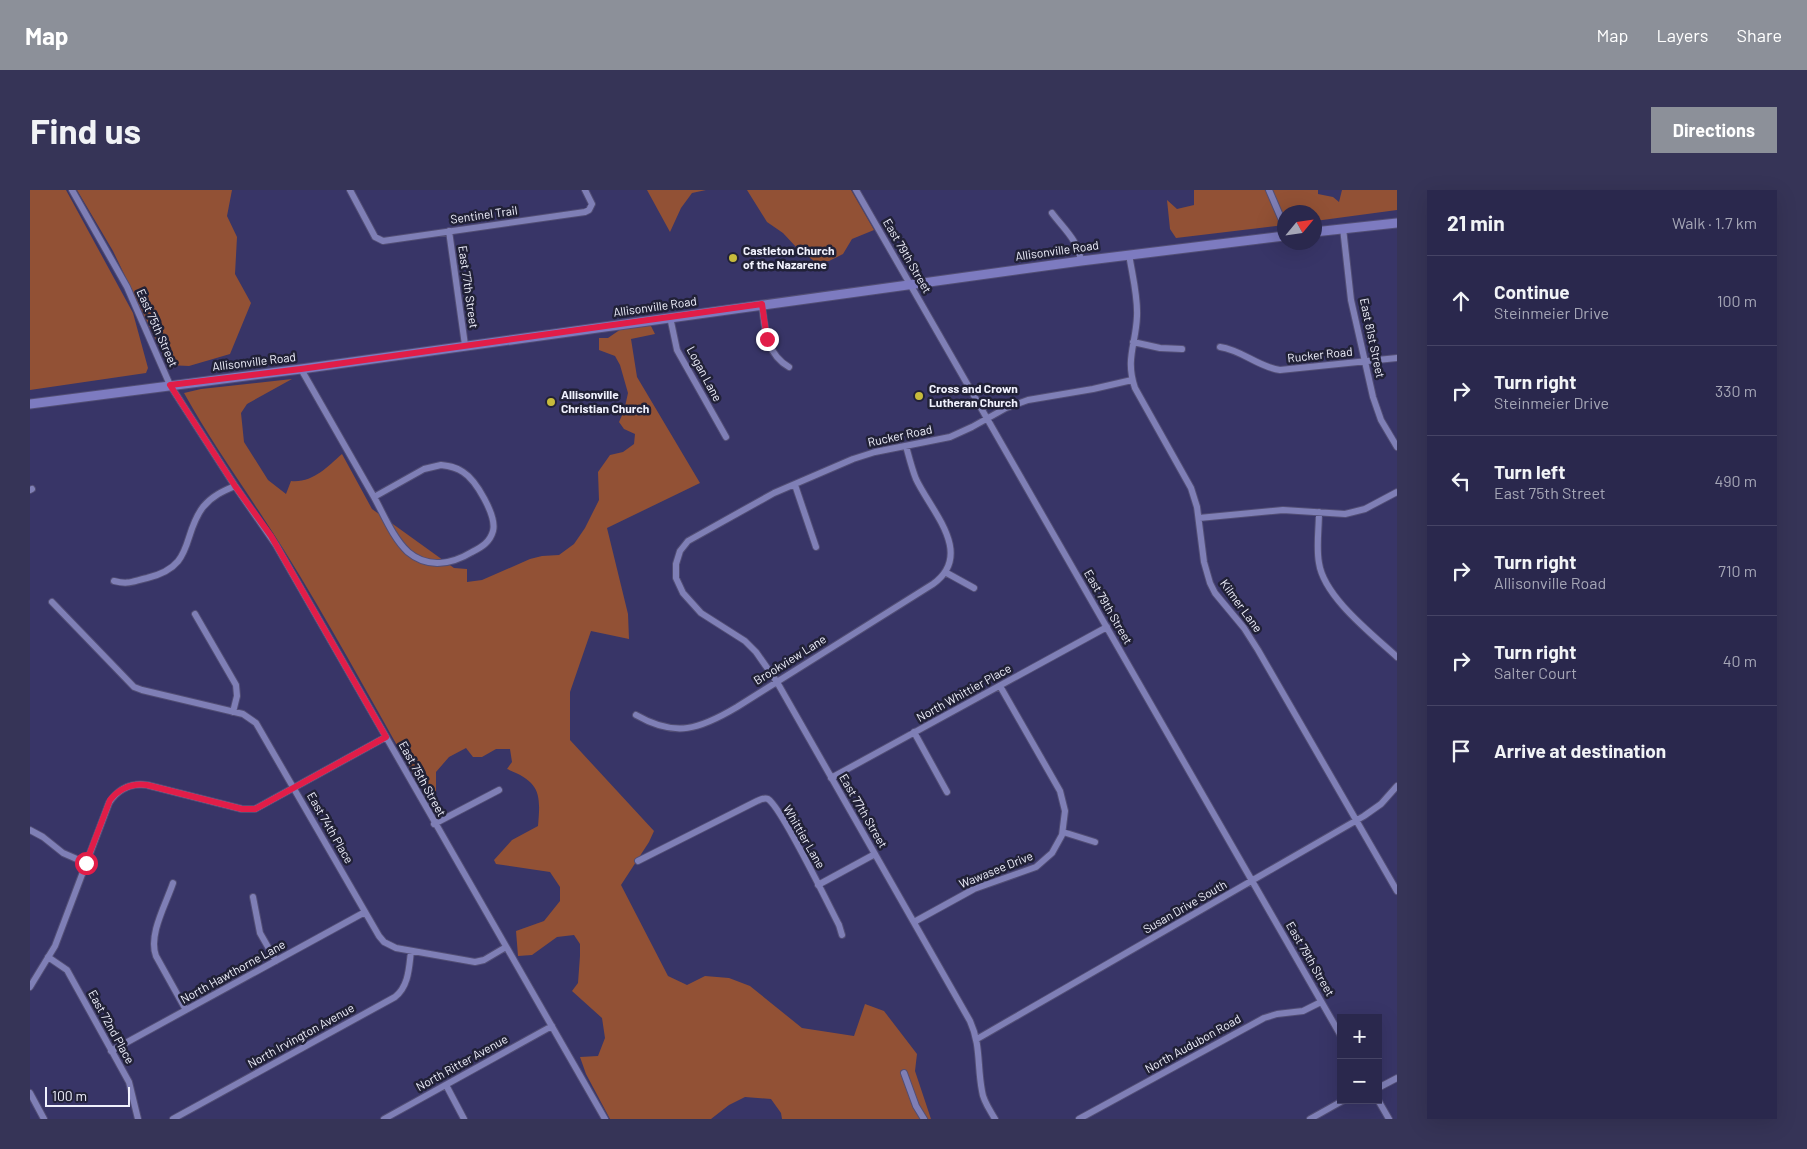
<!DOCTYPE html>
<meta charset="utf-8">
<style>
:root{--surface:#2a284d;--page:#363457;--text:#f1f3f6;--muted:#a5a6b6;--line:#464465;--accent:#8c9099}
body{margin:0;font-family:Barlow,sans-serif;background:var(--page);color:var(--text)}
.controls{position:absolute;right:15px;bottom:15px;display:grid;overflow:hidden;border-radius:0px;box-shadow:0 5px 20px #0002}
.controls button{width:45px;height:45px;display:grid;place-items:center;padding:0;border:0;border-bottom:1px solid var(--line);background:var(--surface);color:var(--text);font:25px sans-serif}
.compass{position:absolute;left:1247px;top:15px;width:45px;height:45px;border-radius:50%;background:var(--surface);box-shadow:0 5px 20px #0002;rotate:61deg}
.scale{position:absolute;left:15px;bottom:12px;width:85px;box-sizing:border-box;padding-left:5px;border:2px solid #f0f1fd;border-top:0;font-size:14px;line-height:18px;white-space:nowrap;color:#f0f1fd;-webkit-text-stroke:4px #212137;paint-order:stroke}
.stop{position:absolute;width:15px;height:15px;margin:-11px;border:4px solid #e11d48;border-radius:50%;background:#fff}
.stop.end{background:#e11d48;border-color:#fff;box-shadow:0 1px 5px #0008}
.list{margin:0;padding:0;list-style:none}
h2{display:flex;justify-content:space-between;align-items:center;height:65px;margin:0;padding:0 20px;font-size:21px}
h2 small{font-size:16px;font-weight:400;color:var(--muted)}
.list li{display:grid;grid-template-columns:32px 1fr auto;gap:15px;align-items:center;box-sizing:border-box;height:90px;padding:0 20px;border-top:1px solid var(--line)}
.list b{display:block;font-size:19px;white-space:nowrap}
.list p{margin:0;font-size:16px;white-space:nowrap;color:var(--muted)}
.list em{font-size:16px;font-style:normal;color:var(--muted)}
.icon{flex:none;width:28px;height:28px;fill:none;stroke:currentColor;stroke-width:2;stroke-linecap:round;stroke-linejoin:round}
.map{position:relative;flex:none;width:1367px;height:929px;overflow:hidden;border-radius:0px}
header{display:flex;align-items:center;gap:30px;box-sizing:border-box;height:70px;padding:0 25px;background:var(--accent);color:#fff}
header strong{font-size:24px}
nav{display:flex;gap:28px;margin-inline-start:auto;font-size:18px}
.intro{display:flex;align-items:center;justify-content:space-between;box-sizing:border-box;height:120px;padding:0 30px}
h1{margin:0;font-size:35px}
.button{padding:12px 22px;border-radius:0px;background:var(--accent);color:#fff;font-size:18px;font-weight:700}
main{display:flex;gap:30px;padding:0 30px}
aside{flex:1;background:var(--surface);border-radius:0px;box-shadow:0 5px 20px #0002}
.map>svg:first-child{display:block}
.green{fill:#925135}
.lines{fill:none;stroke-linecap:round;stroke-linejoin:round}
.minor-casing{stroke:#524e75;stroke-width:8}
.major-casing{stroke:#524e75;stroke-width:11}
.minor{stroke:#7f7fb6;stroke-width:6}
.major{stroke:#7d7bc0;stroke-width:9}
.route{stroke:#e11d48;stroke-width:6}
.poi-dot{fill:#c7bb3c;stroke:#212137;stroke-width:2}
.labels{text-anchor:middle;stroke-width:5;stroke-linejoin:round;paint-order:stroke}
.street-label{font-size:12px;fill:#f0f1fd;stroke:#212137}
.poi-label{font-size:12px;font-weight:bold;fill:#f0f1fd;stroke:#212137;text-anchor:start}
</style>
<header>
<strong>Map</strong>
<nav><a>Map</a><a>Layers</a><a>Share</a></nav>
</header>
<div class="intro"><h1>Find us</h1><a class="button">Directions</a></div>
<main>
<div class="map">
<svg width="1367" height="929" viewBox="0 0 1367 929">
<rect width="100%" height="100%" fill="#383567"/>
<path class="green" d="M 0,0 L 36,0 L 103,123 L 118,178 L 116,183 L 0,200 Z
M 47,0 L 202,0 L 197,26 L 207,47 L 205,84 L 221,113 L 200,164 L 159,176 L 138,175 L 83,61 Z
M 617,0 L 676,0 L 662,3 L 651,18 L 640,42 Z
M 717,0 L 821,0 L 844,40 L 822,49 L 813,64 L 799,71 L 784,71 L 767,58 L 753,43 L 737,32 Z
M 1164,0 L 1288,0 L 1288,4 L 1303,7 L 1309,12 L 1312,0 L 1367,0 L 1367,20 L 1285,31 L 1284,22 L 1254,22 L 1254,35 L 1146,48 L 1140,39 L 1137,10 L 1147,19 L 1164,15 Z
M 620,134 L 625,144 L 601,149 L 607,187 L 670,293 L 577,338 L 598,424 L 599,449 L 561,441 L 540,502 L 540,550 L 624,641 L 619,652 L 591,695 L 638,786 L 657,795 L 675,786 L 699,788 L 720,796 L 772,838 L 824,846 L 835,814 L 854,821 L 887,864 L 885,881 L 901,929 L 752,929 L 751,923 L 741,909 L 715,907 L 699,915 L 681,929 L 580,929 L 556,884 L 550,867 L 568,866 L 575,848 L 572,828 L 542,801 L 548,793 L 550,766 L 550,754 L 544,745 L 527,747 L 502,765 L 488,766 L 486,741 L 514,731 L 530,711 L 530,697 L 520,682 L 466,674 L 464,670 L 482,650 L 508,636 C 511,603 510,592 477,579 L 482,572 L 480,559 L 466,559 L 452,567 L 443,567 L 436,558 L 419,567 L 406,582 L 406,610 L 402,611 L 390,596 C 345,517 302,437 254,360 C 221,307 184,257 154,203 L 171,199 L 262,189 L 217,214 L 211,223 L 214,252 L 238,290 L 256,304 L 261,291 C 283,293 297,277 312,264 L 342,319 L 424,378 L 437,379 L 437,392 L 452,390 L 500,369 L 512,366 L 529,365 L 544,354 L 555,338 L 569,310 L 568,282 L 580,265 L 593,262 L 604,254 L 605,244 L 594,239 L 589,232 L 594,221 L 598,203 L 590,175 L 585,166 L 569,160 L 569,148 L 578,148 L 591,139 Z"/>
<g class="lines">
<g class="minor-casing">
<path id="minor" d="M 42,0 L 97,97 L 140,195 L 205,296 L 246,355 L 575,929
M 320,0 L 345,47 L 353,51 L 555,22 L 559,20 L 562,14 L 555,0
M 826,0 L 1311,846
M 1239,0 L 1254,35
M 1022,23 C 1034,39 1048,50 1051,71
M 1313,38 L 1321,110 L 1343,207 L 1351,230 L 1367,257
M 419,41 L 435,155
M 1099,64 C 1102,84 1108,106 1107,126 C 1106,154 1095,169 1105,198 L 1161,298 L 1167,317 L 1174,372 L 1180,393 L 1185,403 L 1214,438 L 1228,460 L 1367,701
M 732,115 C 735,139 736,164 759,177
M 640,127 L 647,160 L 696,247
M 1103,152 L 1130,158 L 1152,159
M 1190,157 C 1212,160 1228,177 1250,180 L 1367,168
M 271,179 L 344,307
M 411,275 C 419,276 426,277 433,282 C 446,290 467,326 463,341 C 460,352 452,357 442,362 C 422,374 398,379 378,362 C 363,348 354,325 344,307 L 394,279 Z
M 765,295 L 786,357
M 0,300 L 2,299
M 1289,322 C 1289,339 1286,357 1289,373 C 1294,407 1342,444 1367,467
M 1169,328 L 1253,320 L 1315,324 L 1335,319 L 1367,302
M 915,382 L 944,398
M 84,391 C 99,395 103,391 117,388 C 166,376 151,346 173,317 C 182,306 193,301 205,296
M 22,412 L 104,497 L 112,500 L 213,524 L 226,533 L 349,746 L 354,752 L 366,758 L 445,772 L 454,770 L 476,757
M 165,424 L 206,495 L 207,506 L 203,522
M 606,525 C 646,548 670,539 707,517 L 903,394 C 945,364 901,321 886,289 C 882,279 879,267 876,256
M 884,542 L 917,602
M 801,588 L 1077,437
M 404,634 L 469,600
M 0,640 L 13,647 L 33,663 L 56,673
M 1033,642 L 1065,652
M 608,671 L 727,611 C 730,610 734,607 738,609 C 752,618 798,714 809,735 L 812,745
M 143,693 C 136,714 118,745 126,766 L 156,820
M 788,695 L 845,664
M 223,707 L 230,743 L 246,771
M 884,732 L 944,699 L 1006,677 L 1022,663 L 1032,645 L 1035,621 L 1030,601 L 970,496
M 18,767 L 37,780 L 99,892 L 108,929
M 0,797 L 25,756 L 79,613 C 88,599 101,593 117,595 L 212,619 L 225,619 L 356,547
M 947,849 L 1334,626 L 1351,614 L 1367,596
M 81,861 L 335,722
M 874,883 L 886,916 L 894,929
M 416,895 L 434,929
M 1348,898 L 1367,888
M 0,903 L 14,929
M 1348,910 L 1359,929
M 143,929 L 365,807 C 379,796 379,777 381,761
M 354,929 L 522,836
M 965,929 C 960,920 953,911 952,901 C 947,875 951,855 940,831 L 747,492 L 726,462 L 715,451 L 671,423 L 653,403 L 646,388 L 646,374 L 650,361 L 658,351 L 744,303 L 823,269 L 845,262 L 920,247 L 942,237 L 976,218 L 998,210 L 1063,199 L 1102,190
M 1049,929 L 1234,828 L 1247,824 L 1273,821 L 1291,812
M 1280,929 L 1314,910"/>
</g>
<g class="major-casing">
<path id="major" d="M 1284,42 L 1367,33
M 0,214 L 271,179 L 1051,71 L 1254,46"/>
</g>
<use href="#minor" class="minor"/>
<use href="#major" class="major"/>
</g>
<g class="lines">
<path class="route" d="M 56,673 L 80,610 C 90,598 102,593 117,595 L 212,619 L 225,619 L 356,547 L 241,346 L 205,296 L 140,195 L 271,179 L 732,114 L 737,149"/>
</g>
<g class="poi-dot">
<circle cx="703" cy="68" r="5"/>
<circle cx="889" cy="206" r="5"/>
<circle cx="521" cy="212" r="5"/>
</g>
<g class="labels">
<g class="street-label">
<text transform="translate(454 25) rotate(-8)" y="4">Sentinel Trail</text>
<text transform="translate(1027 61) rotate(-8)" y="4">Allisonville Road</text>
<text transform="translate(877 66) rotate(60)" y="4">East 79th Street</text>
<text transform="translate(438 97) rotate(82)" y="4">East 77th Street</text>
<text transform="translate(625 117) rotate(-8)" y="4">Allisonville Road</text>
<text transform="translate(127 138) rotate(66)" y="4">East 75th Street</text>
<text transform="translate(1342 148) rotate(78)" y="4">East 81st Street</text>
<text transform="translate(1290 165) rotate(-6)" y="4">Rucker Road</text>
<text transform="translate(224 172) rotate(-7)" y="4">Allisonville Road</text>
<text transform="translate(674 184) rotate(62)" y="4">Logan Lane</text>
<text transform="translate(870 246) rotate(-12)" y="4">Rucker Road</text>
<text transform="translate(1211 416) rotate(54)" y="4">Kilmer Lane</text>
<text transform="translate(1078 417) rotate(60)" y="4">East 79th Street</text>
<text transform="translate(760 470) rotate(-32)" y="4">Brookview Lane</text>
<text transform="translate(934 503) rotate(-29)" y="4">North Whittier Place</text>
<text transform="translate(392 589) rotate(61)" y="4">East 75th Street</text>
<text transform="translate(833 621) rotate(60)" y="4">East 77th Street</text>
<text transform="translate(300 638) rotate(60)" y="4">East 74th Place</text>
<text transform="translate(774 647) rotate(60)" y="4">Whittier Lane</text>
<text transform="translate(966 680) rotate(-22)" y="4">Wawasee Drive</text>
<text transform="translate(1155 717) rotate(-30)" y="4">Susan Drive South</text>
<text transform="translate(1280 769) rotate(60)" y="4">East 79th Street</text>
<text transform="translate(203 782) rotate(-29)" y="4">North Hawthorne Lane</text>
<text transform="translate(81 837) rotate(61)" y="4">East 72nd Place</text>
<text transform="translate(271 846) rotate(-29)" y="4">North Irvington Avenue</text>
<text transform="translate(1163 854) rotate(-29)" y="4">North Audubon Road</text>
<text transform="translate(432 873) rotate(-29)" y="4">North Ritter Avenue</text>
</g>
<g class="poi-label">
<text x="713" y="65">Castleton Church<tspan x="713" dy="14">of the Nazarene</tspan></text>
<text x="899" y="203">Cross and Crown<tspan x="899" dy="14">Lutheran Church</tspan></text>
<text x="531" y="209">Allisonville<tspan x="531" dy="14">Christian Church</tspan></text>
</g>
</g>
</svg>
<div class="controls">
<button>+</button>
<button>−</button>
</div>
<svg class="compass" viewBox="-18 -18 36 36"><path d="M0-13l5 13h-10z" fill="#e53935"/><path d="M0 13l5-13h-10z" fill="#a5a6b6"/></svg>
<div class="scale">100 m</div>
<div class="stop" style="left:56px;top:673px"></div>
<div class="stop end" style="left:737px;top:149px"></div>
</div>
<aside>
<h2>21 min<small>Walk · 1.7 km</small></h2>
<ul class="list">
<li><svg class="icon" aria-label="ahead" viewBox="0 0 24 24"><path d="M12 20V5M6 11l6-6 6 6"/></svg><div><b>Continue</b><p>Steinmeier Drive</p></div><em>100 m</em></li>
<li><svg class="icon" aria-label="right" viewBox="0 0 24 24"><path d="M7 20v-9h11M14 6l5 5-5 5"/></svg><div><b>Turn right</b><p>Steinmeier Drive</p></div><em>330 m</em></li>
<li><svg class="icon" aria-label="left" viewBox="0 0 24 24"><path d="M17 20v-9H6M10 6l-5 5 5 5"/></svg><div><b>Turn left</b><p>East 75th Street</p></div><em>490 m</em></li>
<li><svg class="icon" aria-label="right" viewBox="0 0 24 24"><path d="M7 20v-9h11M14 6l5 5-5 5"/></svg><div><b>Turn right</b><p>Allisonville Road</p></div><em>710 m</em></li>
<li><svg class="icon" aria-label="right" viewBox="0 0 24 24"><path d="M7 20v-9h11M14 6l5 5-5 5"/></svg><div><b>Turn right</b><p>Salter Court</p></div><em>40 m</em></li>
<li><svg class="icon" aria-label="arrive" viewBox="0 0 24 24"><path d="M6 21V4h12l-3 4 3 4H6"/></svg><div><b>Arrive at destination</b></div></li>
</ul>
</aside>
</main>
